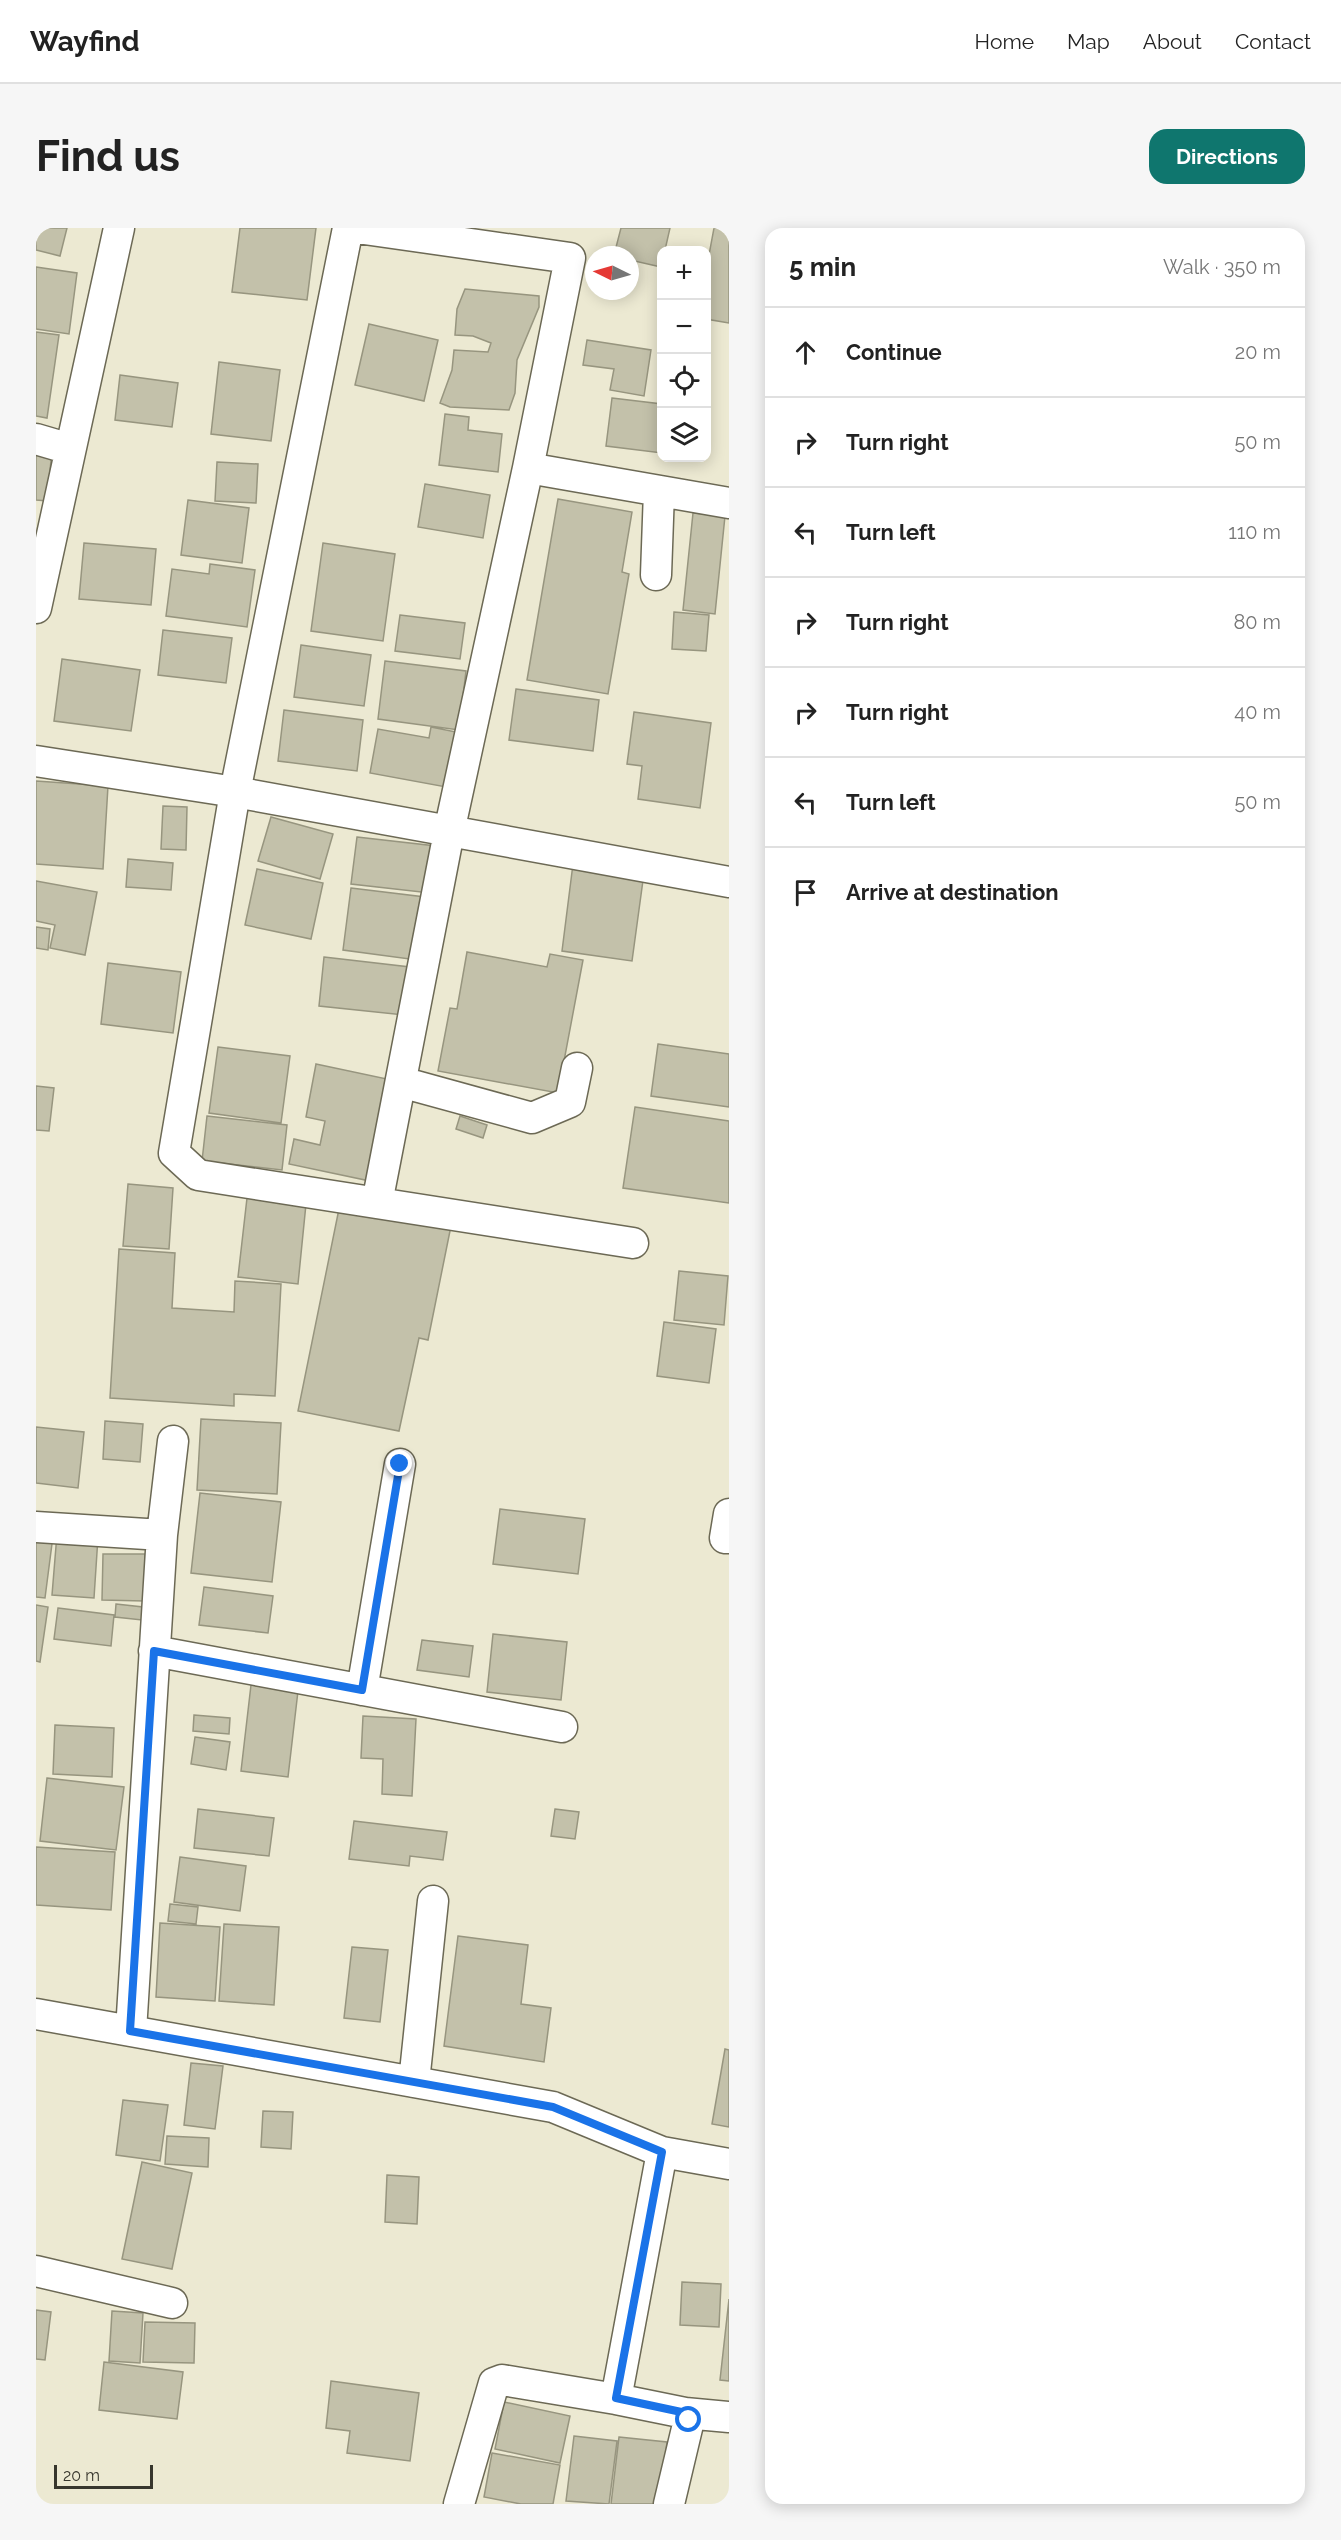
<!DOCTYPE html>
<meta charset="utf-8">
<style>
:root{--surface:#fff;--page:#f6f6f6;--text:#222;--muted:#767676;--line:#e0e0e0;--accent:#0f766e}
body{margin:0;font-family:Raleway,sans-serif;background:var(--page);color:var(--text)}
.controls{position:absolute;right:18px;top:18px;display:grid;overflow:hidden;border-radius:12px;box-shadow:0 3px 15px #0003}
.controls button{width:54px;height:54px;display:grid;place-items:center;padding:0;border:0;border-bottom:2px solid var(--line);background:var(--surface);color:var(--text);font:30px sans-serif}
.compass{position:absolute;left:549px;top:18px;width:54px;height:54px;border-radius:50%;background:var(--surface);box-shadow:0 3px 15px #0003;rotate:275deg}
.scale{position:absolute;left:18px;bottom:15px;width:99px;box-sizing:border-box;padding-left:6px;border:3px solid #37362d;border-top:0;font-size:16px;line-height:21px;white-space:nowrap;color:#37362d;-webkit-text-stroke:4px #ece9d2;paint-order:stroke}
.stop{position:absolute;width:18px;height:18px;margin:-14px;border:4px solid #1a73e8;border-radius:50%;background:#fff}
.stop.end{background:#1a73e8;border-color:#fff;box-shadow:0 2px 6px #0008}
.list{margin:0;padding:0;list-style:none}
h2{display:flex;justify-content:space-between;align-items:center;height:78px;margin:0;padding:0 24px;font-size:26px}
h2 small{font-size:20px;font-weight:400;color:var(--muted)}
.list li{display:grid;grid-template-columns:39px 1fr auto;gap:18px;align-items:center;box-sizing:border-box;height:90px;padding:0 24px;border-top:2px solid var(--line)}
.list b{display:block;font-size:22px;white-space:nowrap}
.list em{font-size:20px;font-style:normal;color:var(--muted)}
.icon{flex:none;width:33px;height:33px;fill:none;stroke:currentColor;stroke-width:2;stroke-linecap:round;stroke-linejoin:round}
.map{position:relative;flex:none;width:693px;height:2276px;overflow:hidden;border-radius:18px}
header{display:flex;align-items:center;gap:36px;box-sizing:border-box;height:84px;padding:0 30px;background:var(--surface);border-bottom:2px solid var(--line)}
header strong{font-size:28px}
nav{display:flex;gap:33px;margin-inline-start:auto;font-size:21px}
.intro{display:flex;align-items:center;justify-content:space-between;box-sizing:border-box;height:144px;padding:0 36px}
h1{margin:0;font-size:42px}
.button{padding:15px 27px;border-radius:18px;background:var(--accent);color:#fff;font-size:21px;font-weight:700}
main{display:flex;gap:36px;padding:0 36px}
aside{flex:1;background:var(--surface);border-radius:18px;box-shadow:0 3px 15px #0003}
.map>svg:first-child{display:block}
.building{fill:#c3c1aa;stroke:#97957f;stroke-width:1.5}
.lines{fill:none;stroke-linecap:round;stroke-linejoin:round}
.street-casing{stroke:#6c6955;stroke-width:33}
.street{stroke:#fff;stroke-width:30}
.route{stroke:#1a73e8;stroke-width:8}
</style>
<header>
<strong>Wayfind</strong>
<nav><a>Home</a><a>Map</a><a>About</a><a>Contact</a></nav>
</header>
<div class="intro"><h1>Find us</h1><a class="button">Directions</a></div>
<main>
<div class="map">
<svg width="693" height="2276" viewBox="0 0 693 2276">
<rect width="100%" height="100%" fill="#ece9d2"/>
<path class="building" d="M 0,0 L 31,0 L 24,28 L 0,22 Z
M 204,0 L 280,0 L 271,72 L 196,64 Z
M 585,0 L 634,0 L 629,22 L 626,22 L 625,39 L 594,32 L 594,27 L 578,27 Z
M 678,0 L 693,0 L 693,95 L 670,91 L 670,43 Z
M 0,39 L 41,45 L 33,106 L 0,101 Z
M 429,61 L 503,68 L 503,79 L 481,132 L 479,165 L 473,182 L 414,179 L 404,175 L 416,142 L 418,122 L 452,124 L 455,115 L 437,108 L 419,107 L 421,81 Z
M 333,96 L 402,112 L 388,173 L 319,157 Z
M 0,104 L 23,107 L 11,190 L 0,188 Z
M 551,112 L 615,122 L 608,168 L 574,162 L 578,141 L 547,137 Z
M 183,134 L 244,142 L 235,213 L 175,206 Z
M 84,147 L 142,155 L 136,199 L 79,192 Z
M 576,170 L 626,176 L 626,225 L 570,218 Z
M 409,186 L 433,189 L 432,202 L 466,206 L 462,244 L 403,237 Z
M 0,221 L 16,222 L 11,273 L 0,272 Z
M 181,234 L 222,236 L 220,275 L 179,273 Z
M 389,256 L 454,267 L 447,310 L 382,299 Z
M 522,271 L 596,284 L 586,344 L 593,346 L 572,466 L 491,452 Z
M 152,272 L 213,280 L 206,335 L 145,327 Z
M 657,285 L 689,288 L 679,386 L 647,382 Z
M 48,315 L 120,321 L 115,377 L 43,371 Z
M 287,315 L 359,326 L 347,413 L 275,403 Z
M 174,336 L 219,342 L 211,399 L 130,388 L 136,341 L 173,346 Z
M 638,384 L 673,387 L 670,423 L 636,421 Z
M 364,387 L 429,395 L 424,431 L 359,423 Z
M 127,402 L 196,410 L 190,455 L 122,447 Z
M 265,417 L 335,427 L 328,478 L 258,469 Z
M 26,431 L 104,442 L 95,503 L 18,493 Z
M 349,433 L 430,443 L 423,502 L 342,491 Z
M 480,461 L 563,472 L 557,523 L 473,512 Z
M 248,482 L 327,492 L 321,543 L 242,533 Z
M 598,484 L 675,495 L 664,580 L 602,571 L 606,538 L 591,536 Z
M 395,499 L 420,504 L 410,559 L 334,545 L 342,501 L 393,510 Z
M 0,553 L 72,558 L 67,641 L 0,636 Z
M 127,578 L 151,579 L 150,622 L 125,621 Z
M 235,589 L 297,606 L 284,651 L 222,633 Z
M 321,609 L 400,618 L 394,665 L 315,656 Z
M 92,631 L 137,635 L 135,662 L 90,659 Z
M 537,636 L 608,645 L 596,733 L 526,723 Z
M 221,641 L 287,655 L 275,711 L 209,697 Z
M 0,653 L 61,664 L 49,727 L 14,720 L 19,697 L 0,693 Z
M 315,660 L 389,669 L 381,732 L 307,722 Z
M 0,699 L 14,701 L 12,722 L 0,720 Z
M 431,724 L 511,739 L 514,726 L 547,732 L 522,865 L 402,843 L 414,780 L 421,781 Z
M 288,729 L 374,739 L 368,787 L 283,778 Z
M 72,735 L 145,744 L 137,805 L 65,796 Z
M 622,816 L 693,826 L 693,879 L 615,868 Z
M 182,819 L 254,828 L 245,895 L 173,885 Z
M 280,836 L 351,851 L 334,953 L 253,936 L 258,911 L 284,917 L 289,893 L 270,889 Z
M 0,858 L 18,860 L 13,903 L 0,902 Z
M 599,879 L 693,893 L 693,975 L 587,960 Z
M 171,888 L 251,897 L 246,942 L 166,933 Z
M 424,888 L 451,897 L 447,910 L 420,901 Z
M 92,956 L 137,960 L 133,1021 L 87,1018 Z
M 211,970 L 270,976 L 262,1056 L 202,1049 Z
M 305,971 L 416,993 L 392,1112 L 383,1110 L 363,1203 L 262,1183 Z
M 83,1021 L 139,1025 L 136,1080 L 198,1084 L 199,1053 L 245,1056 L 239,1168 L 198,1166 L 198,1178 L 74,1170 Z
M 643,1043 L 692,1048 L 688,1097 L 638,1092 Z
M 628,1094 L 680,1101 L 673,1155 L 621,1148 Z
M 165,1191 L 245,1195 L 241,1266 L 161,1262 Z
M 69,1193 L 107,1196 L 104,1234 L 67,1231 Z
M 0,1199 L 48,1204 L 42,1260 L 0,1255 Z
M 164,1265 L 245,1274 L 236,1354 L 155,1345 Z
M 464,1281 L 549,1291 L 542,1346 L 457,1336 Z
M 0,1306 L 17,1308 L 9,1370 L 0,1369 Z
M 21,1306 L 62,1309 L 58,1370 L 16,1367 Z
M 67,1326 L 109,1326 L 108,1373 L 66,1372 Z
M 168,1359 L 237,1368 L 232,1405 L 163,1397 Z
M 80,1376 L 107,1379 L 106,1392 L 79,1389 Z
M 0,1377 L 12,1379 L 4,1434 L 0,1433 Z
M 22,1380 L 78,1387 L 75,1418 L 18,1411 Z
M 457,1406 L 531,1414 L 525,1472 L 451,1464 Z
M 386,1412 L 437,1418 L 433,1449 L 381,1442 Z
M 215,1457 L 262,1463 L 252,1549 L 205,1543 Z
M 158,1487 L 194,1490 L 193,1506 L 157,1503 Z
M 327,1488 L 380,1491 L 376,1568 L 346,1566 L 347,1531 L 325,1530 Z
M 19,1497 L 78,1500 L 76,1549 L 17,1546 Z
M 159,1509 L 194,1514 L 190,1542 L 155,1536 Z
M 11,1550 L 88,1559 L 80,1622 L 4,1613 Z
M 162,1581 L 238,1590 L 233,1628 L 158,1620 Z
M 519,1581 L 543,1584 L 539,1611 L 515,1608 Z
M 318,1593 L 411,1604 L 407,1632 L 374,1628 L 373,1638 L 313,1631 Z
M 0,1619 L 79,1624 L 75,1682 L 0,1677 Z
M 144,1629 L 210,1638 L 204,1683 L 138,1674 Z
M 134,1676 L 162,1679 L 160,1696 L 132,1693 Z
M 124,1695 L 184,1699 L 179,1773 L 120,1769 Z
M 188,1696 L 243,1699 L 238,1777 L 183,1773 Z
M 422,1708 L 492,1717 L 485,1776 L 515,1780 L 508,1834 L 408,1818 Z
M 316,1719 L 352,1722 L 344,1794 L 308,1790 Z
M 689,1821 L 693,1822 L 693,1899 L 676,1896 Z
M 155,1835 L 187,1838 L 179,1901 L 148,1897 Z
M 87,1872 L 132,1877 L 124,1933 L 80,1927 Z
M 227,1883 L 257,1884 L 255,1921 L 225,1919 Z
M 131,1908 L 173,1910 L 172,1939 L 129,1936 Z
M 106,1934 L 156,1945 L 136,2041 L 86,2031 Z
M 351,1947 L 383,1949 L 381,1996 L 349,1994 Z
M 646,2054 L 685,2056 L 683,2099 L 644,2097 Z
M 693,2071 L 693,2153 L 684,2152 Z
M 0,2082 L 15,2084 L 9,2132 L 0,2131 Z
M 76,2083 L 107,2085 L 104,2135 L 73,2133 Z
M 109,2094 L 159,2095 L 158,2135 L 107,2134 Z
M 68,2134 L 147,2144 L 141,2191 L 63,2182 Z
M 295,2153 L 383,2165 L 374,2233 L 311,2225 L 314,2203 L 290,2200 Z
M 468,2174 L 534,2188 L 524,2235 L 459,2221 Z
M 538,2208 L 581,2213 L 573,2276 L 530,2273 Z
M 583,2209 L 631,2214 L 624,2276 L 575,2276 Z
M 456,2225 L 524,2237 L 517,2276 L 485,2276 L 448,2269 Z"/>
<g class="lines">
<g class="street-casing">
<path id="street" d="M 312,0 L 199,564 L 138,925 L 162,947 L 597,1015
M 321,0 L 534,30 L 492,240
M 0,211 L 34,221
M 620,347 L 623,263
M 0,380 L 83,0
M 0,533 L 199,564 L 693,654
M 365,854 L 496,890 L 534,874 L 541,840
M 341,975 L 413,604 L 492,240 L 693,275
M 693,1286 L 689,1310 L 693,1310
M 0,1299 L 126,1307 L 95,1803
M 126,1307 L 137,1213
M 118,1423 L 526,1499
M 326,1462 L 364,1236
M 0,1786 L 517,1879 L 626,1924 L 580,2171 L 649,2185 L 653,2192 L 633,2276
M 378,1854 L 397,1673
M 626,1924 L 693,1936
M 0,2043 L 136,2075
M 649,2185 L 693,2189
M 423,2276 L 458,2155 L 466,2152 L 580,2171"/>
</g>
<use href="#street" class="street"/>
</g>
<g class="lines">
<path class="route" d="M 364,1236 L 326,1462 L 118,1423 L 94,1803 L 517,1879 L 626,1924 L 580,2170 L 650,2185 L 653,2192"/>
</g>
</svg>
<div class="controls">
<button>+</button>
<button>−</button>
<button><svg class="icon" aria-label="locate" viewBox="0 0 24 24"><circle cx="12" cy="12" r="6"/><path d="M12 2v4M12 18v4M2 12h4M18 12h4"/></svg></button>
<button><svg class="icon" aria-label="layers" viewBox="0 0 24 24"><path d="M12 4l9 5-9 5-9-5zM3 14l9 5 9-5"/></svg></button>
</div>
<svg class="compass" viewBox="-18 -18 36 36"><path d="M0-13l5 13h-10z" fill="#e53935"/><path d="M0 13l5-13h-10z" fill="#767676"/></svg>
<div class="scale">20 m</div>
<div class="stop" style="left:653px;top:2192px"></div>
<div class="stop end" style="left:364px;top:1236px"></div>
</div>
<aside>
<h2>5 min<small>Walk · 350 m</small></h2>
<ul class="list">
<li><svg class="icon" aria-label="ahead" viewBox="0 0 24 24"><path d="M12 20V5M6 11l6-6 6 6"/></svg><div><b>Continue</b></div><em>20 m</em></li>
<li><svg class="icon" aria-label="right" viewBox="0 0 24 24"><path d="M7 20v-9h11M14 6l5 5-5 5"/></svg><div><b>Turn right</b></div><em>50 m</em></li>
<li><svg class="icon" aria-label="left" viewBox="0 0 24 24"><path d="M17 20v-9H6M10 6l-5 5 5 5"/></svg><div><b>Turn left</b></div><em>110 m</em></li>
<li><svg class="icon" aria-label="right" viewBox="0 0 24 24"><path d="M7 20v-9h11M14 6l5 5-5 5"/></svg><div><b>Turn right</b></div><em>80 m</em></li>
<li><svg class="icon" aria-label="right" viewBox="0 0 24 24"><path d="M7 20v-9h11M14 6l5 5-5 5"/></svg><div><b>Turn right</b></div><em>40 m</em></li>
<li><svg class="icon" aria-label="left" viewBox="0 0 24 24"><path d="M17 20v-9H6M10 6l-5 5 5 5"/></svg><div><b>Turn left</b></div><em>50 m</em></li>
<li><svg class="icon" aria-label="arrive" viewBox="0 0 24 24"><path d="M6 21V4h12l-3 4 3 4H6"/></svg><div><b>Arrive at destination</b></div></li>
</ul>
</aside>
</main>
